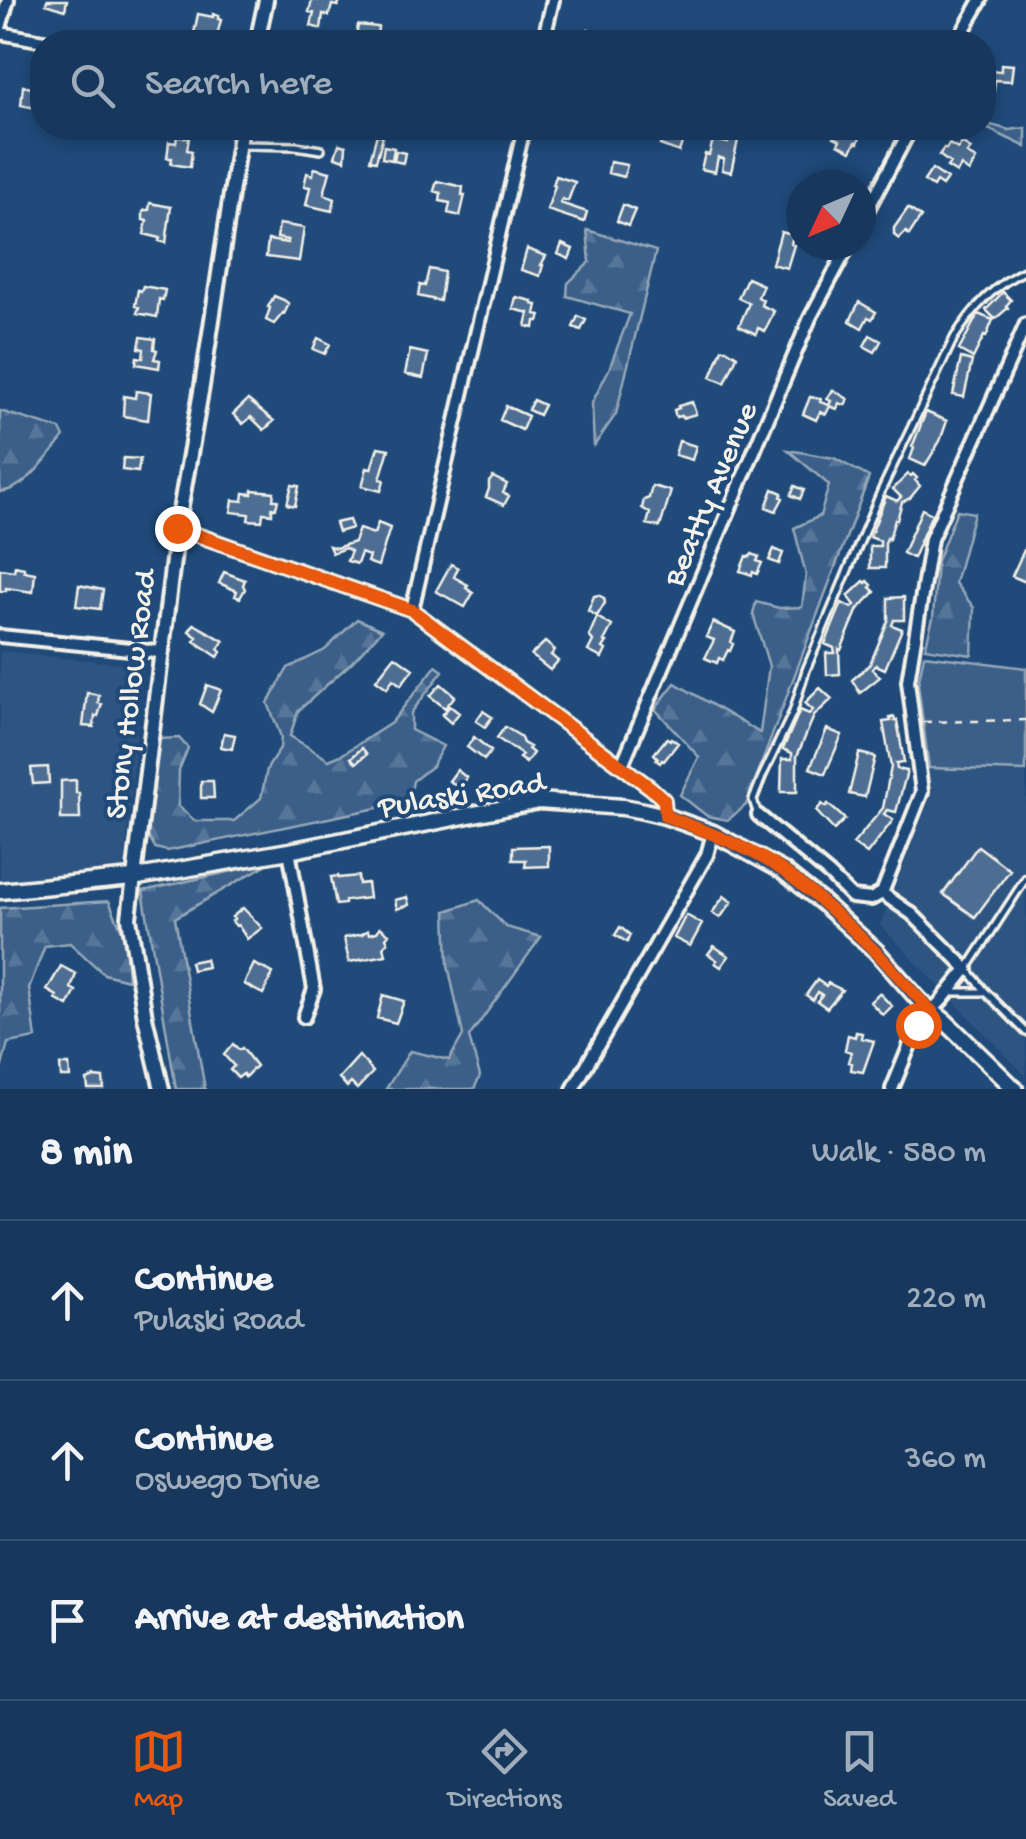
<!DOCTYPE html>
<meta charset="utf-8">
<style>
:root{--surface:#17385c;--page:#203f62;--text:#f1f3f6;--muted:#9eacbb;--line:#365272;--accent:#ea580c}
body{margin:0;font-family:"Gochi Hand",sans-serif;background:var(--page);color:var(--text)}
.compass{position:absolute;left:786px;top:170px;width:90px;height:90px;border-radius:50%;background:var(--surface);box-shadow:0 5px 15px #0003;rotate:226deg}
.stop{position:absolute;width:30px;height:30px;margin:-22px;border:8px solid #ea580c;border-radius:50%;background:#fff}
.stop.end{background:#ea580c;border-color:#fff;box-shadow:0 2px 10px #0008}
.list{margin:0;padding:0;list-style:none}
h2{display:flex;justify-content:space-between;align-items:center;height:130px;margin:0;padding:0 40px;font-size:42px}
h2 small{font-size:32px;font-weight:400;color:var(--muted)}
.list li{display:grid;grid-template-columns:65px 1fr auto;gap:30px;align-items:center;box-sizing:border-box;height:160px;padding:0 40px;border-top:2px solid var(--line)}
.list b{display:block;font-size:38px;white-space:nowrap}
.list p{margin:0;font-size:32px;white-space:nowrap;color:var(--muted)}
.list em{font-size:32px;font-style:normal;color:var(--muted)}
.icon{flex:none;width:55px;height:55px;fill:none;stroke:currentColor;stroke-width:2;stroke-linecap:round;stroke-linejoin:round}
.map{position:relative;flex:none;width:1026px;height:1089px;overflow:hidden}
.search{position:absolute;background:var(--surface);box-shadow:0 5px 15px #0003;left:30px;right:30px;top:30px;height:110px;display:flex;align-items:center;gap:25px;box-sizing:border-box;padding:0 35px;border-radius:40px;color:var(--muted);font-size:38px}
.sheet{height:610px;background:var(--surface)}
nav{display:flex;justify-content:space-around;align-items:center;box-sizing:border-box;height:140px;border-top:2px solid var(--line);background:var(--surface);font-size:28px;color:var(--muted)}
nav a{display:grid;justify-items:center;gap:5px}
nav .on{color:var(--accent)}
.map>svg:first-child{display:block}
.built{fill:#2d5581}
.forest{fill:url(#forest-firs);stroke:#97a8b8;stroke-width:2.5}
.green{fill:#3a5f88;stroke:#97a8b8;stroke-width:2.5}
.building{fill:#4d6e92;stroke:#f4f1e8;stroke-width:2.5}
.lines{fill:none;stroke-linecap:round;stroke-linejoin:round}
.service-casing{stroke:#f4f1e8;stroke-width:12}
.minor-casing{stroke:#f4f1e8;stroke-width:18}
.tertiary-casing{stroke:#f4f1e8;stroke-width:20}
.secondary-casing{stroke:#f4f1e8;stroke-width:21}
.path{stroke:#f4f1e8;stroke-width:2.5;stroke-dasharray:8 8;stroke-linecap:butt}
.service{stroke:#1f4a7a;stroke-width:5}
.minor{stroke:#1f4a7a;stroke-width:10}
.tertiary{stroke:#1f4a7a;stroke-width:12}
.secondary{stroke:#1f4a7a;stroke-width:14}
.route{stroke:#ea580c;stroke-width:12}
.labels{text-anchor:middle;stroke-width:8;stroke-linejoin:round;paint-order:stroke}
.street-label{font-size:32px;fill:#f4f1e8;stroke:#1f4a7a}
</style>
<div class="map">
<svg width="1026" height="1089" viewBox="0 0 1026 1089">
<defs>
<pattern id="forest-firs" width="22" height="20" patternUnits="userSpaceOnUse" patternTransform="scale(2.5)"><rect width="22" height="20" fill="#3a5f88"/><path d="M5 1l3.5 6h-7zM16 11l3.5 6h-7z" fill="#577699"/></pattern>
</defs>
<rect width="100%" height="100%" fill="#1f4a7a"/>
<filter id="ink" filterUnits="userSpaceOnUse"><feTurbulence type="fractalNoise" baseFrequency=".01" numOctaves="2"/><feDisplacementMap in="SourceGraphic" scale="20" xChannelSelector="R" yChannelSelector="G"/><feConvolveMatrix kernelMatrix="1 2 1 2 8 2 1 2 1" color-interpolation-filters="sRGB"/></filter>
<g filter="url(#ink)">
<path class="built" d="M 0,651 L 143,666 L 124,869 L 0,880 Z
M 929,768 L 1026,771 L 1026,1076 L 880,925 L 929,802 Z"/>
<path class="forest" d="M 984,123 L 1009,130 L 1026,128 L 1026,147 L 984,127 Z
M 587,230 L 656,251 L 616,414 L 594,446 L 592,403 L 609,369 L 630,314 L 567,296 L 568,283 L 590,262 Z
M 0,411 L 60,429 L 64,437 C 48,456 26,490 0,492 Z
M 788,450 L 834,458 L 869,477 L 746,805 L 728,820 L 707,816 L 680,795 L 699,757 L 655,709 L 675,683 L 760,733 L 769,666 L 753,614 L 756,602 L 779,608 L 802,607 L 806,575 L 794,528 L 820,516 L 829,485 Z
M 957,510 L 974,513 L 955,583 L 974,608 L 972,655 L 925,648 L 933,618 L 937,561 Z
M 357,619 L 382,630 L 351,663 L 298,711 L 290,736 L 329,760 L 343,754 L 391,723 L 436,666 L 443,671 L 411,713 L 411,730 L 443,746 L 432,766 L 413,781 L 410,796 L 397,804 L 167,851 L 155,848 L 147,835 L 158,739 L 179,738 L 188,748 L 179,770 L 178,806 L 195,821 L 234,821 L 261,798 L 267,769 L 280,748 L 281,737 L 268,703 L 288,668 L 325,650 Z
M 269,863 L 175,918 L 205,1089 L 176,1089 L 143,891 Z
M 479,900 L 506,927 L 541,937 L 469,1037 L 480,1076 L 474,1089 L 386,1089 L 410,1051 L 449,1060 L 463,1035 L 448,965 L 446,911 Z
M 109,901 L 125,938 L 128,980 L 104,974 L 70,943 L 45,946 L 29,988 L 36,1038 L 8,1043 L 0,1074 L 0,908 Z"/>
<path class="green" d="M 924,655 L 1026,668 L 1026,771 L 929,768 L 918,684 Z"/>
<path class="building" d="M 47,0 L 67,0 L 65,10 L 46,4 Z
M 312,0 L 340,0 L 338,6 L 332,5 L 329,16 L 323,14 L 321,29 L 311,26 L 314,13 L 309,12 Z
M 198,14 L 213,17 L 213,14 L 219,16 L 218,19 L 221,20 L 216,39 L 194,33 Z
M 358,25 L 378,27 L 377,39 L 356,37 Z
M 588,29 L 602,34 L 600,42 L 584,42 Z
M 465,35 L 478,38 L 478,42 L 456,42 L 457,39 L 464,40 Z
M 1001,64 L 1013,65 L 1011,81 L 995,80 L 993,96 L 984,95 L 984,70 L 1001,71 Z
M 23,86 L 40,90 L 39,92 L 42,93 L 42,109 L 21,105 Z
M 432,128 L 474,128 L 469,135 L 457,129 L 455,138 L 450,138 L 430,134 Z
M 838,128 L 863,128 L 858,143 L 856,142 L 851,151 L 838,144 L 840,140 L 834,137 Z
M 665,131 L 684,137 L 679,152 L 660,145 Z
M 377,134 L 383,136 L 376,161 L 370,160 Z
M 177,136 L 189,138 L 187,150 L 192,151 L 190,167 L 171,164 L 172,158 L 167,158 L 169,142 L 176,143 Z
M 729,139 L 738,140 L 731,172 L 722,170 L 724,159 L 718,157 L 715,172 L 701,169 L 705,154 L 709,155 L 713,140 L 728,143 Z
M 961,143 L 971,149 L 967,154 L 976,159 L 969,172 L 961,166 L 957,173 L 947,167 L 950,163 L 939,155 L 944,148 L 946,149 L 949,144 L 958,149 Z
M 339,144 L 346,146 L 345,160 L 335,157 Z
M 384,146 L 394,148 L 392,160 L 382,158 Z
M 396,151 L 405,153 L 403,163 L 394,161 Z
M 610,162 L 627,165 L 624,177 L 608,173 Z
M 314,168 L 330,172 L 324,194 L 335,199 L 332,211 L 306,205 L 310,187 L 304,186 L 307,173 L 313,175 Z
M 932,169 L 947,179 L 942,186 L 936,182 L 933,187 L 924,181 Z
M 556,176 L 575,182 L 568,201 L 562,199 L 560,203 L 587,212 L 584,222 L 547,210 L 555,186 L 553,185 Z
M 437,181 L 463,187 L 462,195 L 465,195 L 460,216 L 448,213 L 450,203 L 440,201 L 441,193 L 434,191 Z
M 150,203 L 171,207 L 166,243 L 159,241 L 160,238 L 144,234 L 147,221 L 143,220 L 143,212 L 145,210 L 149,210 Z
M 623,205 L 635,210 L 628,226 L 617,221 Z
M 908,208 L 921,217 L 909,235 L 906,232 L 899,239 L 894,235 L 894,228 Z
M 279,224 L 304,228 L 299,261 L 266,257 L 268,240 L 288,243 L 288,240 L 277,238 Z
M 781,232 L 793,235 L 791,244 L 794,245 L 787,268 L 772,264 Z
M 562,244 L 573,249 L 569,259 L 558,254 Z
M 527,249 L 546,256 L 541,265 L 543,265 L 540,276 L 521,270 Z
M 429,269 L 444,272 L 440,301 L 418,296 L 420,285 L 425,286 Z
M 747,278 L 763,285 L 758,297 L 763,300 L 761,305 L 774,311 L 765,331 L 758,328 L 756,334 L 739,326 L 749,303 L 738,298 Z
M 143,286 L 165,290 L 163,300 L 159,299 L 157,317 L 137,313 L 139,307 L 135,306 L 138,290 L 141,291 Z
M 1003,292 L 1011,300 L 1006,306 L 1008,308 L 995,319 L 986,310 Z
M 274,296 L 284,300 L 289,304 L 284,314 L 283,313 L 274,324 L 266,320 L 270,308 L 268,307 Z
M 516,297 L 532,301 L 532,304 L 537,305 L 535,314 L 541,315 L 539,321 L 535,321 L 534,328 L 526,326 L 529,313 L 513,309 Z
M 859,302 L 876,312 L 872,319 L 868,317 L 862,328 L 850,321 Z
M 978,314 L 993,320 L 986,337 L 984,336 L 973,358 L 959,350 Z
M 578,316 L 586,320 L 581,330 L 573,327 Z
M 870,335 L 881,341 L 875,352 L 864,346 Z
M 141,337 L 155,339 L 154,349 L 157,350 L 154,359 L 160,360 L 159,368 L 136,364 L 137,357 L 143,358 L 144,349 L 139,348 Z
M 318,338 L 330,344 L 325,354 L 313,349 Z
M 722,349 L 726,349 L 737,356 L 725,383 L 711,377 Z
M 410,350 L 428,354 L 423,378 L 405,374 Z
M 961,358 L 972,361 L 964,397 L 953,395 Z
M 833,390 L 848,399 L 845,405 L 839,403 L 837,409 L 830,406 L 826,414 L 820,412 L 816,420 L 803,414 L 810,397 L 821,399 L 820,402 L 829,405 L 831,401 L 827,399 Z
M 136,391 L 151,393 L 148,420 L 123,416 L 124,396 L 135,398 Z
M 248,400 L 274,421 L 264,430 L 251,417 L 243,424 L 233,414 Z
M 533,400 L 544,405 L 539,415 L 528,410 Z
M 692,402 L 696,414 L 682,418 L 681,416 L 676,417 L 674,410 L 679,408 L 678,406 Z
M 506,406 L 528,416 L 522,430 L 500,420 Z
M 926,412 L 947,421 L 940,441 L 925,466 L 910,459 L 914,448 L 912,447 Z
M 679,441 L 696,446 L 692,460 L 675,455 Z
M 378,447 L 389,449 L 380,479 L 384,480 L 381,491 L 362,486 L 367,468 L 371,469 Z
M 123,458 L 140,459 L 138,472 L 122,470 Z
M 908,474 L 911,476 L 913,474 L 917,478 L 915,480 L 920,486 L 910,498 L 902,502 L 897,520 L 895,519 L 889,539 L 887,538 L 885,543 L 885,568 L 870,568 L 870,546 L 880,546 L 880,541 L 870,537 L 886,496 L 897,501 L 901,497 L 893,489 Z
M 493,477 L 507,484 L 503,493 L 509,496 L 504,505 L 486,497 L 489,489 L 489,482 Z
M 292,485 L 299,486 L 295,506 L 287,504 Z
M 652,486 L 671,491 L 660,527 L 647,524 L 650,513 L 642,508 L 644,500 L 649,498 Z
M 795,486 L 804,490 L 800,499 L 791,495 Z
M 773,489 L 782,493 L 781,497 L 783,498 L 776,511 L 766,507 Z
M 252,490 L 274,492 L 273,500 L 278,500 L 276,508 L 272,508 L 272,514 L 263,513 L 262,521 L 248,520 L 249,514 L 231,512 L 233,500 L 243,501 L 244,493 L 252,494 Z
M 922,509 L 932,514 L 913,558 L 903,553 Z
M 349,520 L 352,528 L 338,532 L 335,523 Z
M 378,523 L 390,528 L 378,566 L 367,562 L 369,556 L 361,553 L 357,564 L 347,561 L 351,551 L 345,548 L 332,553 L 329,546 L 336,548 L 354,542 L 359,529 L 374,534 Z
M 1025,548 L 1026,549 L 1026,582 L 1012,576 Z
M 774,549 L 783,553 L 779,564 L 769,560 Z
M 752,554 L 759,557 L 757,561 L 762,563 L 757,574 L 753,572 L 752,575 L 740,571 L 746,556 L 750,557 Z
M 451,564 L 458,568 L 454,577 L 468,585 L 466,588 L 473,593 L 465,607 L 436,591 Z
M 15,566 L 24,568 L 24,571 L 35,573 L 33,592 L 6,588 L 6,591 L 0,591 L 0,569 L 14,571 Z
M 224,572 L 245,580 L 243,585 L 245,589 L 240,598 L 235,596 L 237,591 L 219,583 Z
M 864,581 L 866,583 L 868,581 L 872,585 L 870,587 L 875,592 L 858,609 L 841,650 L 839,649 L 840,674 L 827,675 L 826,653 L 835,653 L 834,648 L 825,644 L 842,603 L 852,608 L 855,605 L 848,596 Z
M 79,585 L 103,590 L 100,609 L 76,606 Z
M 598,595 L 604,598 L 605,603 L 597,616 L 588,611 L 594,596 Z
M 904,597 L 904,620 L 894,620 L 892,625 L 902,629 L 885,669 L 876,665 L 872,669 L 880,677 L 860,693 L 852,680 L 870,664 L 888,621 L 888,598 Z
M 597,617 L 612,626 L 604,641 L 607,642 L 603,648 L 606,650 L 602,658 L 588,651 L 593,641 L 589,636 Z
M 713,622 L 735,632 L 731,642 L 733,644 L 730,651 L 728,650 L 723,660 L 719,658 L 717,663 L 705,658 L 714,640 L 706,637 Z
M 194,624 L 224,641 L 218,649 L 221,652 L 218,657 L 194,641 L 197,637 L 189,631 Z
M 545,642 L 555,650 L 551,655 L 558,661 L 550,670 L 531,655 Z
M 395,656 L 413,669 L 401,685 L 393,679 L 387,688 L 376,680 Z
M 441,684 L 455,696 L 445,708 L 430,696 Z
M 207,685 L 221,690 L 212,712 L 200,704 Z
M 820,688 L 832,699 L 814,716 L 797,756 L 797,792 L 781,792 L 782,759 L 792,759 L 792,753 L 783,749 L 800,710 L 809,714 L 813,710 L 805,703 Z
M 87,693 L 99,695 L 98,703 L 102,704 L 98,716 L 95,716 L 94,727 L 83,726 Z
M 450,706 L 459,713 L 451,723 L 442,715 Z
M 483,711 L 492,717 L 485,727 L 476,721 Z
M 894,717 L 895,721 L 897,720 L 904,762 L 896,763 L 897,769 L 907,771 L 896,812 L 887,810 L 884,814 L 893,820 L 867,854 L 853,844 L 883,808 L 891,767 L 883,722 L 891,721 L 890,718 Z
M 505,727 L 520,736 L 523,743 L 530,747 L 528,749 L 533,753 L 526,763 L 519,758 L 522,755 L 497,738 Z
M 827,729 L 842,735 L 825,774 L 810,768 Z
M 224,733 L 235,735 L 232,749 L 221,747 Z
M 474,737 L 491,751 L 484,760 L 467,747 Z
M 667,738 L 670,740 L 671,738 L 678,743 L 664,761 L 662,760 L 660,763 L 656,760 L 658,758 L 654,754 Z
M 362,748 L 367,754 L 356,763 L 351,758 Z
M 859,753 L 875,757 L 865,797 L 849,794 Z
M 48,767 L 49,783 L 33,784 L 31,768 Z
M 457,770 L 467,778 L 460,788 L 449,781 Z
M 76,780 L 76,793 L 79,793 L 80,819 L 61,819 L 61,781 Z
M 201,781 L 213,781 L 214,798 L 201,798 Z
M 822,804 L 826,807 L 828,804 L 845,819 L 834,830 L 816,811 Z
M 549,846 L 549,866 L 525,867 L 526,860 L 513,860 L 513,847 Z
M 978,846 L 1010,870 L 975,917 L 943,894 Z
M 338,876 L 338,878 L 358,876 L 359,884 L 367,883 L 369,898 L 345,901 L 345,904 L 336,905 L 331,877 Z
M 724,896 L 732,902 L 720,918 L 712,913 Z
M 407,897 L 409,905 L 397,909 L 395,900 Z
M 243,908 L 262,928 L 247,939 L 238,925 L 236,926 L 232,921 L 234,919 L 232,917 Z
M 686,915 L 702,924 L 690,946 L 674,938 Z
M 380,927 L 389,934 L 386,938 L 388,942 L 384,946 L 386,955 L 349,962 L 344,938 L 362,934 L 368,930 L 369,934 L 377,932 Z
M 620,927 L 630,935 L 627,942 L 615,935 Z
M 714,946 L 729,956 L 721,967 L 715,963 L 717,960 L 708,954 Z
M 205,959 L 207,967 L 192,970 L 190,962 Z
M 254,964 L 273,973 L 263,994 L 244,984 Z
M 61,966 L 76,974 L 71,988 L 76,991 L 68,1006 L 55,999 L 57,996 L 47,990 Z
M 817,980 L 826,986 L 828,983 L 842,990 L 827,1008 L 817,1001 L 822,995 L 818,992 L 813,1000 L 806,995 Z
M 879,993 L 892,1006 L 883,1015 L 870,1002 Z
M 383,995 L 404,1001 L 396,1023 L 377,1018 Z
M 856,1032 L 862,1033 L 861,1038 L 874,1041 L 863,1072 L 851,1070 L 852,1063 L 848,1062 L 851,1052 L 845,1050 L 848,1035 L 855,1037 Z
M 233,1044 L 239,1050 L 242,1048 L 256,1066 L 245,1077 L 243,1074 L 238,1078 L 230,1070 L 234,1066 L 224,1055 Z
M 359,1056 L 373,1072 L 357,1089 L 351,1083 L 347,1087 L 339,1078 Z
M 60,1065 L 69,1065 L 70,1077 L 61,1077 Z
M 94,1077 L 103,1078 L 104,1089 L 88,1089 L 87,1080 Z"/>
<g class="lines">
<g class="service-casing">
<path id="service" d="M 241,145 L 296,146 L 321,150
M 758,815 L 753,800 L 762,777 L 793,712 L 806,670 L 882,489 L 954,338 C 973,309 993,285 1026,270
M 1026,878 L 967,969 L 986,992 L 1026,1032
M 949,992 L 986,992"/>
</g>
<g class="minor-casing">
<path id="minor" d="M 0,28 L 8,0
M 0,33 L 49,42
M 543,42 L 553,0
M 957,42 L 981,0
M 861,222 L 911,128
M 177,528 L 412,610 L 651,788 L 664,800 L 665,816
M 412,610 L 524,128
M 0,636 L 160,652
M 622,765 L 810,318 L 849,245
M 758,815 L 829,874 L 852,897 L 871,899 L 882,893 L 912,914 L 967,969 L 942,1000 L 918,1025 L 892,1089
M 289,851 L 314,989 L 304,1017
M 882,893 L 922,792 L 908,681 L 931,539 L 1026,324
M 573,1089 L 707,855 L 713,833"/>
</g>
<g class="tertiary-casing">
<path id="tertiary" d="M 257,42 L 266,0
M 162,1089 L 145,1017 L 129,918 L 177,528 L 202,386 L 241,128"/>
</g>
<g class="secondary-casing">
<path id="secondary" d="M 0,891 L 132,878 L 289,851 L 539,801 L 623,807 L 644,811 L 665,816 L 713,833 L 783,871 L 823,903 L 876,951 L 920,1001 L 947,1023 L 1015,1089"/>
</g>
<path class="path" d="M 923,722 L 1026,720"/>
<use href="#service" class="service"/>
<use href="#minor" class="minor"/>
<use href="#tertiary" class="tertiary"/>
<use href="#secondary" class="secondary"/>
</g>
</g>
<g class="lines" filter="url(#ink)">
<path class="route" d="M 177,528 L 412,610 L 651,788 L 664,800 L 665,816 C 706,831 749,847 785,872 C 816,895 845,922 873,949 C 894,969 910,992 932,1011 L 918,1025"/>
</g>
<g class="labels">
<g class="street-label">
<text transform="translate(708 493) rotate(-67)" y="11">Beatty Avenue</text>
<text transform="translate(128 694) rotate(-83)" y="11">Stony Hollow Road</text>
<text transform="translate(461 792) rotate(-9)" y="11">Pulaski Road</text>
</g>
</g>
</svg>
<svg class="compass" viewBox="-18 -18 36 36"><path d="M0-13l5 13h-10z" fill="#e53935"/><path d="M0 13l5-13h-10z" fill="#9eacbb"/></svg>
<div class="stop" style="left:918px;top:1025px"></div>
<div class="stop end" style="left:177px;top:528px"></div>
<div class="search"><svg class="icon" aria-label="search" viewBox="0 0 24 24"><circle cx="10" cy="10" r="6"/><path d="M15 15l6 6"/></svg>Search here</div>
</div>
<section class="sheet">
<h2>8 min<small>Walk · 580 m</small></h2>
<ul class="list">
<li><svg class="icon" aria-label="ahead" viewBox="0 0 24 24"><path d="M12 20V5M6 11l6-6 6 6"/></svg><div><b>Continue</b><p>Pulaski Road</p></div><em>220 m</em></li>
<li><svg class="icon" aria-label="ahead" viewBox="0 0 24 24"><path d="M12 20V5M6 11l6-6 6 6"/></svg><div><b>Continue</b><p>Oswego Drive</p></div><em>360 m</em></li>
<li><svg class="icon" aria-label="arrive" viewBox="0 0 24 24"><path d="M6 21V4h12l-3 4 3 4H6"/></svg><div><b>Arrive at destination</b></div></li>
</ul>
</section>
<nav>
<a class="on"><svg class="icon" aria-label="map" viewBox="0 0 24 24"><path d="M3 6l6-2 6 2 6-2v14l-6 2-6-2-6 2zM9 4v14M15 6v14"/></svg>Map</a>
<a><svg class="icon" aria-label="directions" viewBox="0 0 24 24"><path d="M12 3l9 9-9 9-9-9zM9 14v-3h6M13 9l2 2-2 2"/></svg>Directions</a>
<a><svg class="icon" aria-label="saved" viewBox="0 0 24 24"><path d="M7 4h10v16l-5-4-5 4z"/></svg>Saved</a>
</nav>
